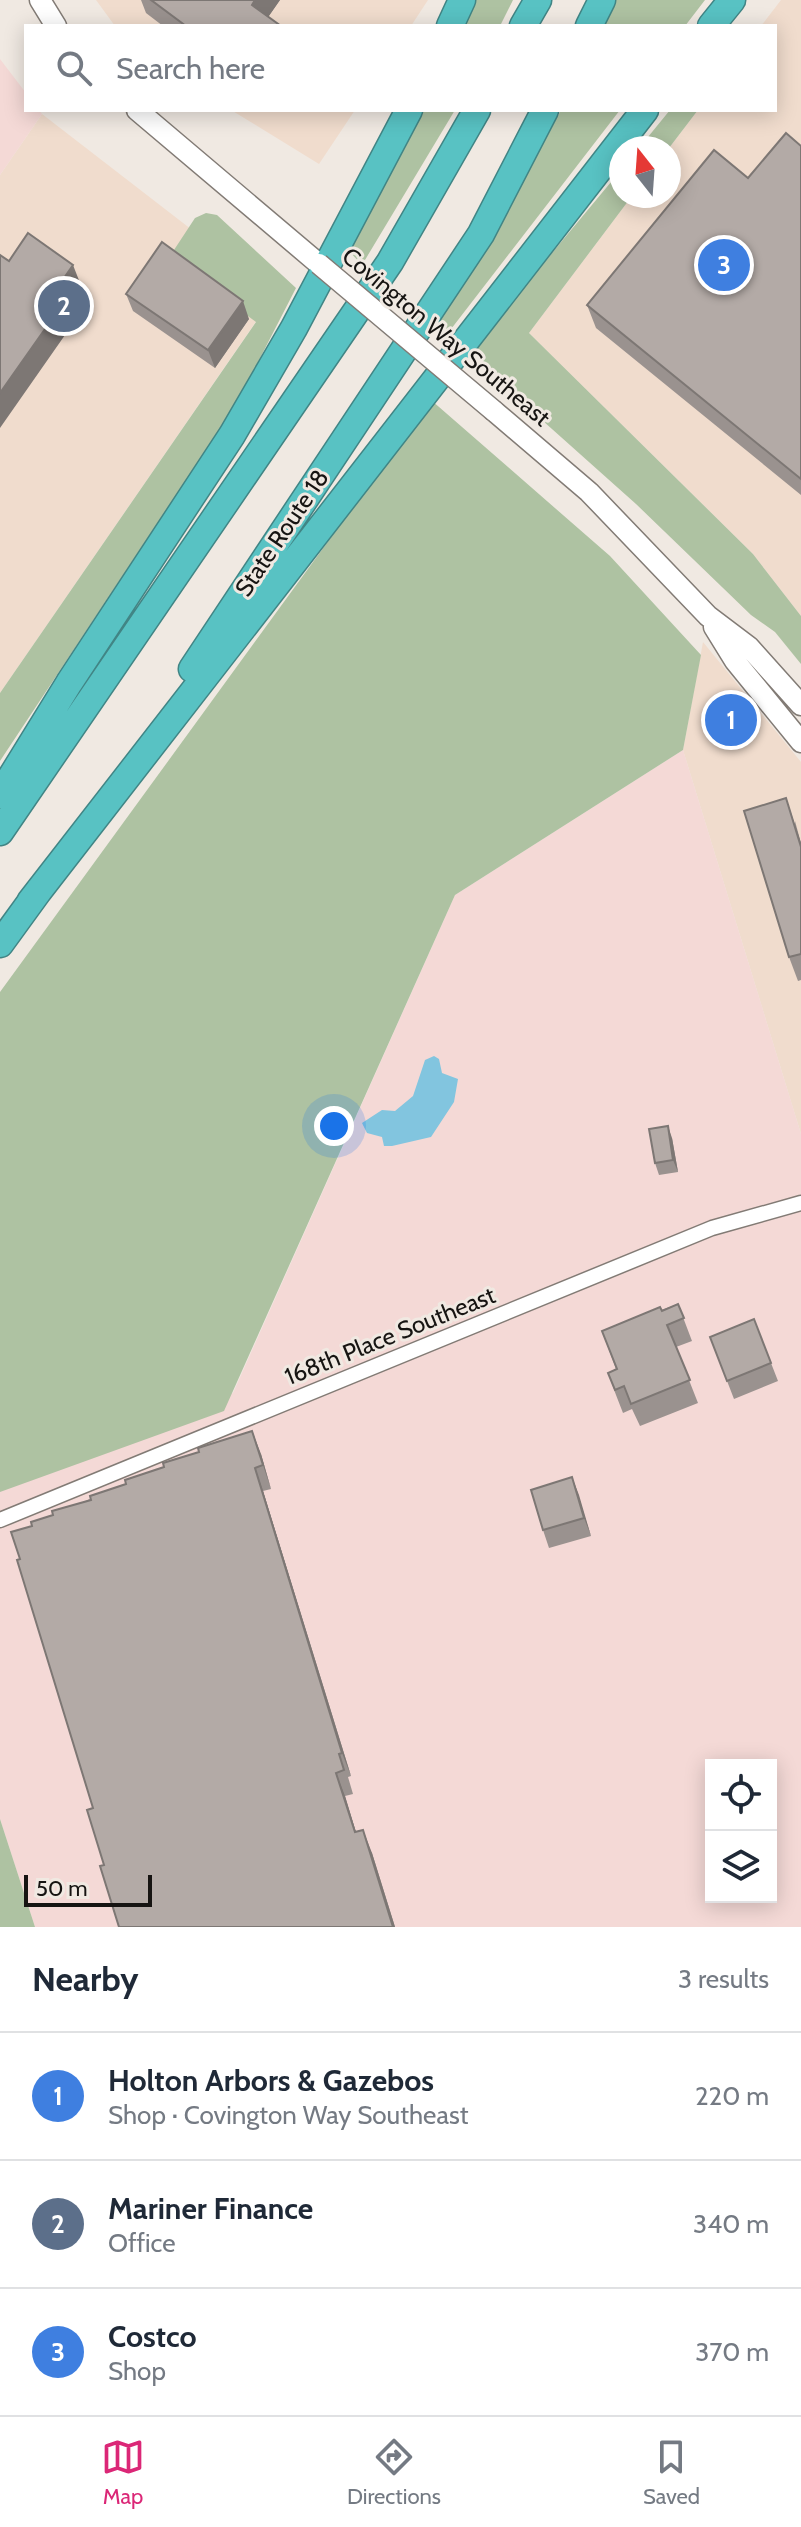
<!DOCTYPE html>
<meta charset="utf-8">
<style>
:root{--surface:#fff;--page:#f2f2f3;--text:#1f2937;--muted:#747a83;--line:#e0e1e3;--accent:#db2777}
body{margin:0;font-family:Cabin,sans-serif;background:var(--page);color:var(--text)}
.controls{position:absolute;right:24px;bottom:24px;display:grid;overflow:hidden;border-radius:0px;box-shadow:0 4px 20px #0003}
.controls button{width:72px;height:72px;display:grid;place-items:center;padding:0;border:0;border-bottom:2px solid var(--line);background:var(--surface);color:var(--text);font:40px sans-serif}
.compass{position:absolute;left:609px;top:136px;width:72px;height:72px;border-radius:50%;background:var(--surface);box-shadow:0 4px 20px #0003;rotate:343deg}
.scale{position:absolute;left:24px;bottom:20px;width:128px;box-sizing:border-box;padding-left:8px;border:4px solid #161412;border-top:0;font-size:22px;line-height:28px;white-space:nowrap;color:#161412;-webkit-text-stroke:6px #f0e9e2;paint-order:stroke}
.you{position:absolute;left:334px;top:1126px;width:28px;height:28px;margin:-20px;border:6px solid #fff;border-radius:50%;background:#1a73e8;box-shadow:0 0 0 12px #1a73e833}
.badge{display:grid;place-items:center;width:52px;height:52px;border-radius:50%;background:var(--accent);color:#fff;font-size:26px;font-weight:700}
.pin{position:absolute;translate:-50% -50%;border:4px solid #fff;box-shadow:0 2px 8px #0006}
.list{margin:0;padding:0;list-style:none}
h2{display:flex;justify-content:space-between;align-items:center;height:104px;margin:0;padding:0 32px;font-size:34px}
h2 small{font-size:26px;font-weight:400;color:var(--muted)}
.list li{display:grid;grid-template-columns:52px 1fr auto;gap:24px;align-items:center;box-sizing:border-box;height:128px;padding:0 32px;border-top:2px solid var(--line)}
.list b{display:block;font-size:30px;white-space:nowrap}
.list p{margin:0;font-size:26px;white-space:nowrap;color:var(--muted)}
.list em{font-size:26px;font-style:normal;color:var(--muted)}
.icon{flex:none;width:44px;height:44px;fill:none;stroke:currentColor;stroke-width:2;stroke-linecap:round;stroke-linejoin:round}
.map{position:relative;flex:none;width:801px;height:1927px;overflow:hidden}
.search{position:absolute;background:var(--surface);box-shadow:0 4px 20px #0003;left:24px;right:24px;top:24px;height:88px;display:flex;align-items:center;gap:20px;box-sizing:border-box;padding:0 28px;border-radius:0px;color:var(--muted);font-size:30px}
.sheet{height:488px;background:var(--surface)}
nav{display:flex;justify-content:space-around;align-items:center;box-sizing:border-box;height:112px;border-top:2px solid var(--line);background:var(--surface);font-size:22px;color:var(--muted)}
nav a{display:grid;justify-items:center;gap:4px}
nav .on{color:var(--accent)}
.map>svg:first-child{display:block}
.commercial{fill:#f0dccd}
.industrial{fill:#f4d9d6;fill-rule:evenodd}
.green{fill:#aec2a2}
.water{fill:#82c5df}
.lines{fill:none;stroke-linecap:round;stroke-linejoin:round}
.street-casing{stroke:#827b75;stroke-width:17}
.secondary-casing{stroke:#827b75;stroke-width:23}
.highway-casing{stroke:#418585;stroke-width:29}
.street{stroke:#fff;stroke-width:14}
.secondary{stroke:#fff;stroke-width:20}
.highway{stroke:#58c2c3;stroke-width:26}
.secondary-bridge-casing{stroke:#827b75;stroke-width:23;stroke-linecap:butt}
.secondary-bridge{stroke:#fff;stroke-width:20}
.wall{fill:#9a928f}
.shaded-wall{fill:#7d7774}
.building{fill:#b3aaa6;stroke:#7d7774;stroke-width:2}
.labels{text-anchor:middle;stroke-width:6;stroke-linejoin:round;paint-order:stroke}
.street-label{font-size:24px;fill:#161412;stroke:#f0e9e2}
</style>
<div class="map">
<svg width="801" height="1927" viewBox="0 0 801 1927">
<rect width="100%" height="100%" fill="#f0e9e2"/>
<path class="commercial" d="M 96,0 L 428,0 L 411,26 L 115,26 Z
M 781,0 L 801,0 L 801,616 L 753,554 L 529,333 L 632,196 L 669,196 L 669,148 L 698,110 L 775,110 L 775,26 L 761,26 Z
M 231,110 L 355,110 L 319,164 Z
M 42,114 L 275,294 L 0,693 L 0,175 Z
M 703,642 L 801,762 L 801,1134 L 683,750 Z"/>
<path class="industrial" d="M 0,59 L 26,93 L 26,110 L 39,110 L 42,114 L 0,175 Z
M 683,750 L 801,1134 L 801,1927 L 35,1927 L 0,1819 L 0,1488 L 233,1393 L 455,895 ZM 711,1765 L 771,1765 L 771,1897 L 711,1897 Z"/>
<path class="green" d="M 471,0 L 513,0 L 500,26 L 458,26 Z
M 616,0 L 705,0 L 685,26 L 604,26 Z
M 417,110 L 455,110 L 362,265 L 348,250 Z
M 561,110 L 620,110 L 448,333 L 436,324 L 524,179 Z
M 670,110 L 698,110 L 669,148 L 639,148 Z
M 621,170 L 621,196 L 632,196 L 529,333 L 753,554 L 801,616 L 801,664 L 775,632 L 751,615 L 636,504 L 468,354 Z
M 206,213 L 217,215 L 296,288 L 237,403 L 0,761 L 0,693 L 256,322 L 205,284 L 210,277 L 172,253 L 195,218 Z
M 431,400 L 610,556 L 701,655 L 683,750 L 455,895 L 224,1411 L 0,1492 L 0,992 Z
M 0,1819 L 35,1927 L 0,1927 Z"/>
<path class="water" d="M 434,1056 L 439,1059 L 442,1073 L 458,1079 L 454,1102 L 431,1137 L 392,1146 L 384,1146 L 382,1137 L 367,1133 L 362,1123 L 382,1110 L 395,1111 L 413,1096 L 425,1060 Z"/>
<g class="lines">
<g class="street-casing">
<path id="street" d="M 0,1520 L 712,1228 L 801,1203"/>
</g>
<g class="secondary-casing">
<path id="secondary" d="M 40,0 L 56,26
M 137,110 L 319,264
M 494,411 L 589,492 L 708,616 L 749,647 L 801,705
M 714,627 L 735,661 L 801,742"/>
</g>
<g class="highway-casing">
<path id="highway" d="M 450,26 L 462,0
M 523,26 L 538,0
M 589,26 L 602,0
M 711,26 L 732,0
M 192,669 L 481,234 L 545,110
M 0,795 L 69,683 L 232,435 L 294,328 L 409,110
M 0,832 L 390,262 L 477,110
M 30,902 L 645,110
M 0,944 L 40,889"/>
</g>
<use href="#street" class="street"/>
<use href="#secondary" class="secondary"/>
<use href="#highway" class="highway"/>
<g class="secondary-bridge-casing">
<path id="secondary-bridge" d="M 319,264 L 494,411"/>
</g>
<use href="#secondary-bridge" class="secondary-bridge"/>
</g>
<path class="wall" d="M 141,0 L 280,0 L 268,17 L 281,26 L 163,26 L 146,13 Z
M 801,146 L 801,495 L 596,328 L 587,305 L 748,178 Z
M 126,294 L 249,319 L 215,368 L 133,311 Z
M 795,821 L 801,843 L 801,980 L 798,981 L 789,957 Z
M 672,1138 L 678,1172 L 659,1175 L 655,1163 Z
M 678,1304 L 692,1341 L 676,1347 L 698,1403 L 640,1426 L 632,1409 L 623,1413 L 616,1395 L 608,1373 L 616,1369 L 602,1331 Z
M 710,1337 L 771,1363 L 778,1381 L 734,1399 Z
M 261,1454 L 271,1489 L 263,1491 L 351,1776 L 348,1777 L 353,1794 L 345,1796 L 356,1832 L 372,1853 L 395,1927 L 119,1927 L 93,1808 L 20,1559 L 32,1526 L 53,1515 L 164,1467 Z
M 572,1477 L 591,1536 L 549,1548 L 543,1530 Z"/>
<path class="shaded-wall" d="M 255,0 L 280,0 L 262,26 L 252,5 Z
M 73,265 L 82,288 L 66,310 L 72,325 L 0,428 L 0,393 L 53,294 Z
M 243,301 L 249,319 L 215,368 L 208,350 Z
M 786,798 L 801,843 L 801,847 Z
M 668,1126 L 672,1138 L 678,1172 L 673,1160 Z
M 252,1431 L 261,1454 L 271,1489 L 263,1465 Z
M 255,1468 L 263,1491 L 351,1776 L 342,1753 Z
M 572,1477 L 579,1495 L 591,1536 L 584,1518 Z
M 336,1773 L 345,1796 L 363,1856 L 355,1832 Z
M 363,1830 L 372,1853 L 395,1927 L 393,1927 Z"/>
<path class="building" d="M 151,0 L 255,0 L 252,5 L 281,26 L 186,26 Z
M 786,133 L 801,146 L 801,479 L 587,305 L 714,150 L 748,178 Z
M 28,233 L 73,265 L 53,294 L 64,302 L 0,393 L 0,255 L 9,261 Z
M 162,242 L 243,301 L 208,350 L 126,294 Z
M 786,798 L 801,847 L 801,954 L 789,957 L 744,811 Z
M 668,1126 L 673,1160 L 655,1163 L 649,1129 Z
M 678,1304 L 684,1318 L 667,1325 L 690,1380 L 631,1404 L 624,1386 L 615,1390 L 608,1373 L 617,1369 L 602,1331 L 660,1307 L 662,1311 Z
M 754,1319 L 771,1363 L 727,1381 L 710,1337 Z
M 252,1431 L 263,1465 L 255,1468 L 342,1753 L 339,1754 L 344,1770 L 336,1773 L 355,1832 L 363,1830 L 393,1927 L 119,1927 L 100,1866 L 104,1865 L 87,1810 L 93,1808 L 17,1560 L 20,1559 L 11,1532 L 32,1526 L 31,1522 L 53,1515 L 52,1511 L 91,1500 L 90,1496 L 126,1484 L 125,1480 L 164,1467 L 163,1463 L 199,1452 L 198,1448 Z
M 572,1477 L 584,1518 L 543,1530 L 531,1490 Z"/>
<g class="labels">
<g class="street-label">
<text transform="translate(446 337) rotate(40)" y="8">Covington Way Southeast</text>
<text transform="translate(282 533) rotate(-56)" y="8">State Route 18</text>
<text transform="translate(390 1336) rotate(-22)" y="8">168th Place Southeast</text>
</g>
</g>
</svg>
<div class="controls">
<button><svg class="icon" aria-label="locate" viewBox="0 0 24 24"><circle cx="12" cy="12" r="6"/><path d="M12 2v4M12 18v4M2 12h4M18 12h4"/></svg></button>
<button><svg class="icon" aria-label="layers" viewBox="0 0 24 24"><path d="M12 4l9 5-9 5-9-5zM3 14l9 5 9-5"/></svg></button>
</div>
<svg class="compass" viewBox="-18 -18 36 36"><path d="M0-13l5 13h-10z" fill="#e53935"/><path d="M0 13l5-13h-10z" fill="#747a83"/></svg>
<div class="scale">50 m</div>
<div class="you"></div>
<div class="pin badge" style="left:731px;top:720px;background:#3f7fe0">1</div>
<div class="pin badge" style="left:64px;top:306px;background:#5c6f8a">2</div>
<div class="pin badge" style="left:724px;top:265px;background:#3f7fe0">3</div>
<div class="search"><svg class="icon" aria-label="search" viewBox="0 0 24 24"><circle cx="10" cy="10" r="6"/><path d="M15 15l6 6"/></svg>Search here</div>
</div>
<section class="sheet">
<h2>Nearby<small>3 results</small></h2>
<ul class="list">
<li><span class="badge" style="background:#3f7fe0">1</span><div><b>Holton Arbors &amp; Gazebos</b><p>Shop · Covington Way Southeast</p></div><em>220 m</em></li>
<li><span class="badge" style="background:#5c6f8a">2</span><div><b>Mariner Finance</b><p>Office</p></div><em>340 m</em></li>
<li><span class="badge" style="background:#3f7fe0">3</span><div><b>Costco</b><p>Shop</p></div><em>370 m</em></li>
</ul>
</section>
<nav>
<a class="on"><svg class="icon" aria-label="map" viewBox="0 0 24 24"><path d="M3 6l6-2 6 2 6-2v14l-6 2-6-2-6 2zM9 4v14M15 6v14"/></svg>Map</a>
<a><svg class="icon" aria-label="directions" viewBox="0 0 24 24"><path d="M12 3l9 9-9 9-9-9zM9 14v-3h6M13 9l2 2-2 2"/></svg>Directions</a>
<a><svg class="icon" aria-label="saved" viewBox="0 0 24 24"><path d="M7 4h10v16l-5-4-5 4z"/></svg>Saved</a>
</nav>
